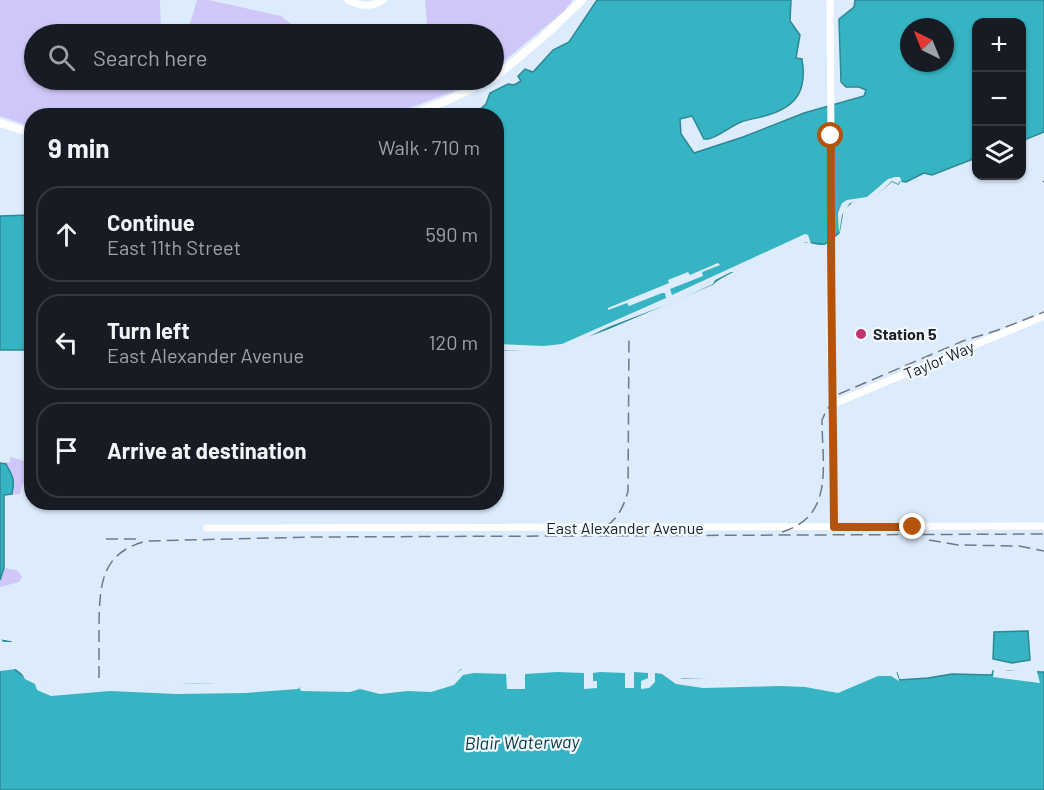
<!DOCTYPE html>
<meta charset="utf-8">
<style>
:root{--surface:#171b24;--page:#20242c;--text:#f1f3f6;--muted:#9ea1a6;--line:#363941}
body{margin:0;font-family:Barlow,sans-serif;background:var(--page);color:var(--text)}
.controls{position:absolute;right:18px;top:18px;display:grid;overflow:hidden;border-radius:12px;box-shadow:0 2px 4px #0004}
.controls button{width:54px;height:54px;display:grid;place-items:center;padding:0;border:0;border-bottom:2px solid var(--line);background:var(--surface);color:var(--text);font:30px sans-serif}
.compass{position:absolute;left:900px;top:18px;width:54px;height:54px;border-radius:50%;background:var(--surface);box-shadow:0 2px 4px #0004;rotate:317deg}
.stop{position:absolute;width:18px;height:18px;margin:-14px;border:4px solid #b45309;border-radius:50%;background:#fff}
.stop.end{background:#b45309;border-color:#fff;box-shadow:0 2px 6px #0008}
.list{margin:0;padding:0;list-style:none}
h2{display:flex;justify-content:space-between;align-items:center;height:78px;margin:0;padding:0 24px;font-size:26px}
h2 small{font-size:20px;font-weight:400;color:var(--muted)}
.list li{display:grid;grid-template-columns:39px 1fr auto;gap:18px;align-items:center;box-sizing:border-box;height:96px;margin:0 12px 12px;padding:0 12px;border:2px solid var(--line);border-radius:24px}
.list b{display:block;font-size:22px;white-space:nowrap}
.list p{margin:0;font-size:20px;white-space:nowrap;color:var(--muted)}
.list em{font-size:20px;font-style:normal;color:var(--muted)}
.icon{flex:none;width:33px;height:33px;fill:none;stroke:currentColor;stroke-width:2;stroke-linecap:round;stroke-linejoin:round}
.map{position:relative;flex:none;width:1044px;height:790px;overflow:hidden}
.search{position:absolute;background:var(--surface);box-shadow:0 2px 4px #0004;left:24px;top:24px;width:480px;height:66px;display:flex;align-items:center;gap:15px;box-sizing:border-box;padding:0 21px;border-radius:33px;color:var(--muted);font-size:22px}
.panel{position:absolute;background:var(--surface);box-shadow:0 2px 4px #0004;left:24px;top:108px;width:480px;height:402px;border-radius:24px}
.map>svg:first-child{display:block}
.green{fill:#d0c7f9}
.water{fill:#36b4c3;stroke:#2d8794;stroke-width:1.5;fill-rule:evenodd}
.pier{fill:#ddecfd}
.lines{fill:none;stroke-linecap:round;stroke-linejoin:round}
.tertiary{stroke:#fff;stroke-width:7}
.secondary{stroke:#fff;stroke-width:8}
.rail{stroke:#6f7983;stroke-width:1.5;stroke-dasharray:12 6;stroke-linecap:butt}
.route{stroke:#b45309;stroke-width:8}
.poi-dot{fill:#bd336e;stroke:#f2f8ff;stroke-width:2}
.labels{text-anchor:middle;stroke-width:4.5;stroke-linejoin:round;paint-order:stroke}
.poi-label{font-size:16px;font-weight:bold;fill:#191f25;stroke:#f2f8ff;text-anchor:start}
.street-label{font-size:16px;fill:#191f25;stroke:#f2f8ff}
.water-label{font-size:18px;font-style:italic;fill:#00393f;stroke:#f2f8ff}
</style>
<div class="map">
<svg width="1044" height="790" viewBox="0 0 1044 790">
<rect width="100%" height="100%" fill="#ddecfd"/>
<path class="green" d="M 0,0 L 160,0 L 161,34 L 34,34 L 34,80 L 474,80 L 454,91 L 391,115 L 32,116 L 31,127 L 0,116 Z
M 197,0 L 209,0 L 281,16 L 304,34 L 187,34 Z
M 425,0 L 573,0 L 563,12 L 504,61 L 494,67 L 494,34 L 428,34 Z
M 10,457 L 32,463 L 31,477 L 22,485 L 20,494 L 4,495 L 4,568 L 17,570 L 22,577 L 19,582 L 0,587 L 0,463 L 10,462 Z"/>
<path class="water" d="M 597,0 L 791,0 L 790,21 L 800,35 L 796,58 L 802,59 C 807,89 798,106 768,115 C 759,118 749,119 741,122 C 729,127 720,136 708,139 L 704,139 L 692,116 L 680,119 L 681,134 L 694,153 L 743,137 L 804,113 L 864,96 L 866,90 L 859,87 L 846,87 L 841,82 L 839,19 L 854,7 L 855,0 L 1044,0 L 1044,132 L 1022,141 L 1022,22 L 976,22 L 976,158 L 932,175 L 924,173 L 906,182 L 900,181 L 898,184 L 892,181 L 873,197 L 852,202 L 843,210 L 839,233 L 825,244 C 817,245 809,241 802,242 C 790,245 718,276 713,284 L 607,329 L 552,349 L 497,350 L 496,116 L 473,116 L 486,104 L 490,93 L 508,84 L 514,85 L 521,81 L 518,76 L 525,69 L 533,72 L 553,50 L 569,42 ZM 909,27 L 945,27 L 945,63 L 909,63 Z
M 31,208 L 31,350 L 0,350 L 0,216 L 31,215 Z
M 0,463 L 6,464 C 13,477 15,479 12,494 L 4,495 L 4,568 L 0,580 Z
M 1028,631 L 1030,660 L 1012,663 L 993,659 L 994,632 Z
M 0,640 L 11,642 L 11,666 L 26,678 L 56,688 L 127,683 L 381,688 L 449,683 L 461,670 L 657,667 L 677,679 L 831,683 L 869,676 L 897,673 L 899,680 L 928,678 L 952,674 L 992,675 L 993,671 L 1044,672 L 1044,790 L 0,790 Z"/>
<path class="pier" d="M 895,177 L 900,177 L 902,183 L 900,181 L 898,184 L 892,181 L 874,198 L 866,202 L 850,203 L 842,215 L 839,234 L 838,213 L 842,203 L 847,200 L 867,197 L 888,179 Z
M 805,234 L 808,235 L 811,244 L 806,242 L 736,272 L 731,272 L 715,280 L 713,284 L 674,302 L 608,327 L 558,352 L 547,350 L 529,351 L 497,350 L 497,344 L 544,346 L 562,344 L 666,298 L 665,293 L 662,293 L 629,306 L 627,303 L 608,310 L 608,308 L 669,283 L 668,280 L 688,272 L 690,275 L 718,263 L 720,265 L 702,272 L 703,276 L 670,289 L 672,295 Z
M 0,637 L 3,642 L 14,642 L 14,664 L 38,681 L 56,685 L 119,681 L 210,684 L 343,679 L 373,681 L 381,685 L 401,685 L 410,681 L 449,680 L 463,668 L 486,665 L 593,666 L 648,664 L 664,666 L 682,679 L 813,678 L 831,680 L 887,671 L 896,671 L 899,680 L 899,681 L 891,676 L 878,676 L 838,693 L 805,687 L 780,686 L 703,688 L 676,684 L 662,674 L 655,673 L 655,682 L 649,688 L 641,689 L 641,681 L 648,678 L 648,673 L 634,672 L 634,688 L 625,688 L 625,673 L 600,672 L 593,673 L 593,681 L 597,681 L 597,688 L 584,689 L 584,673 L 557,672 L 525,674 L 525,689 L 507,689 L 506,674 L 474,673 L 463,675 L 454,685 L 431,692 L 408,691 L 380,694 L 360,689 L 350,692 L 301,691 L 299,687 L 298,689 L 245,693 L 177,694 L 110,691 L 51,696 L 37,690 L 35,684 L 25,679 L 21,672 L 16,669 L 0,671 Z
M 994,668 L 1009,671 L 1036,668 L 1040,683 L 993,677 Z"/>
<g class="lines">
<path class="tertiary" d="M 348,0 C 360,6 371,8 383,0
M 830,0 L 831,136 L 830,338 L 833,399 L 834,527
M 833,404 L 1044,316
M 207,528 L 1044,526"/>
<path class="secondary" d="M 494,78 L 542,38 L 582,0
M 408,116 L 446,101 L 490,80
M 0,123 L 32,133"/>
<path class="rail" d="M 1043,181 L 1044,182
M 590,532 C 612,529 623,511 628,491 L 629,336
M 782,532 C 835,516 822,465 822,420 L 826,411 L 839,394 L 963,341 L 998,330 L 1044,312
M 106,539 L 141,539
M 929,540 L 958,545 L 1019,546 L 1044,551
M 99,678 C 99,659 99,640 99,622 C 100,582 102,553 146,541 L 314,537 L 1044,534"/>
</g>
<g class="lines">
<path class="route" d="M 831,136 C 830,267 833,397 834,527 L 913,527"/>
</g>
<circle class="poi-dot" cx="861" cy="334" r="6"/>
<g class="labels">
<g class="poi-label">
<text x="873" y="340">Station 5</text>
</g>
<g class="street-label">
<text transform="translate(939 360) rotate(-23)" y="6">Taylor Way</text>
<text x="625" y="534">East Alexander Avenue</text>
</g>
<g class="water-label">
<text transform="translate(522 743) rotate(-1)" y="6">Blair Waterway</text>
</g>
</g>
</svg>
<div class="controls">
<button>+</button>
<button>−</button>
<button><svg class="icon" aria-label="layers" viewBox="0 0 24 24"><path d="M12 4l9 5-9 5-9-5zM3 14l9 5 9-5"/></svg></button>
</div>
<svg class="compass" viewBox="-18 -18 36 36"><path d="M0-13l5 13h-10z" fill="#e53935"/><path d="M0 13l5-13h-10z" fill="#9ea1a6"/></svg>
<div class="stop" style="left:831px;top:136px"></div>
<div class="stop end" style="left:913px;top:527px"></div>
<div class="search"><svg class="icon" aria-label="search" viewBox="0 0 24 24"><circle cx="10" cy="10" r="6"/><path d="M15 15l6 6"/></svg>Search here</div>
<section class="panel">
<h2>9 min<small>Walk · 710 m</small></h2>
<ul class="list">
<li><svg class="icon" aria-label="ahead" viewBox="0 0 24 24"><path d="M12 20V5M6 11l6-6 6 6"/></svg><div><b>Continue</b><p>East 11th Street</p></div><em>590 m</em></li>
<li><svg class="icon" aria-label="left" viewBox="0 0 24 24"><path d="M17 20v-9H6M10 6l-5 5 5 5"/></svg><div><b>Turn left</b><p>East Alexander Avenue</p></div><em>120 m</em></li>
<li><svg class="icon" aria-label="arrive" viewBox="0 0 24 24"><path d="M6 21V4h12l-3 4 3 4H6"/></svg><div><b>Arrive at destination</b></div></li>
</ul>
</section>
</div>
